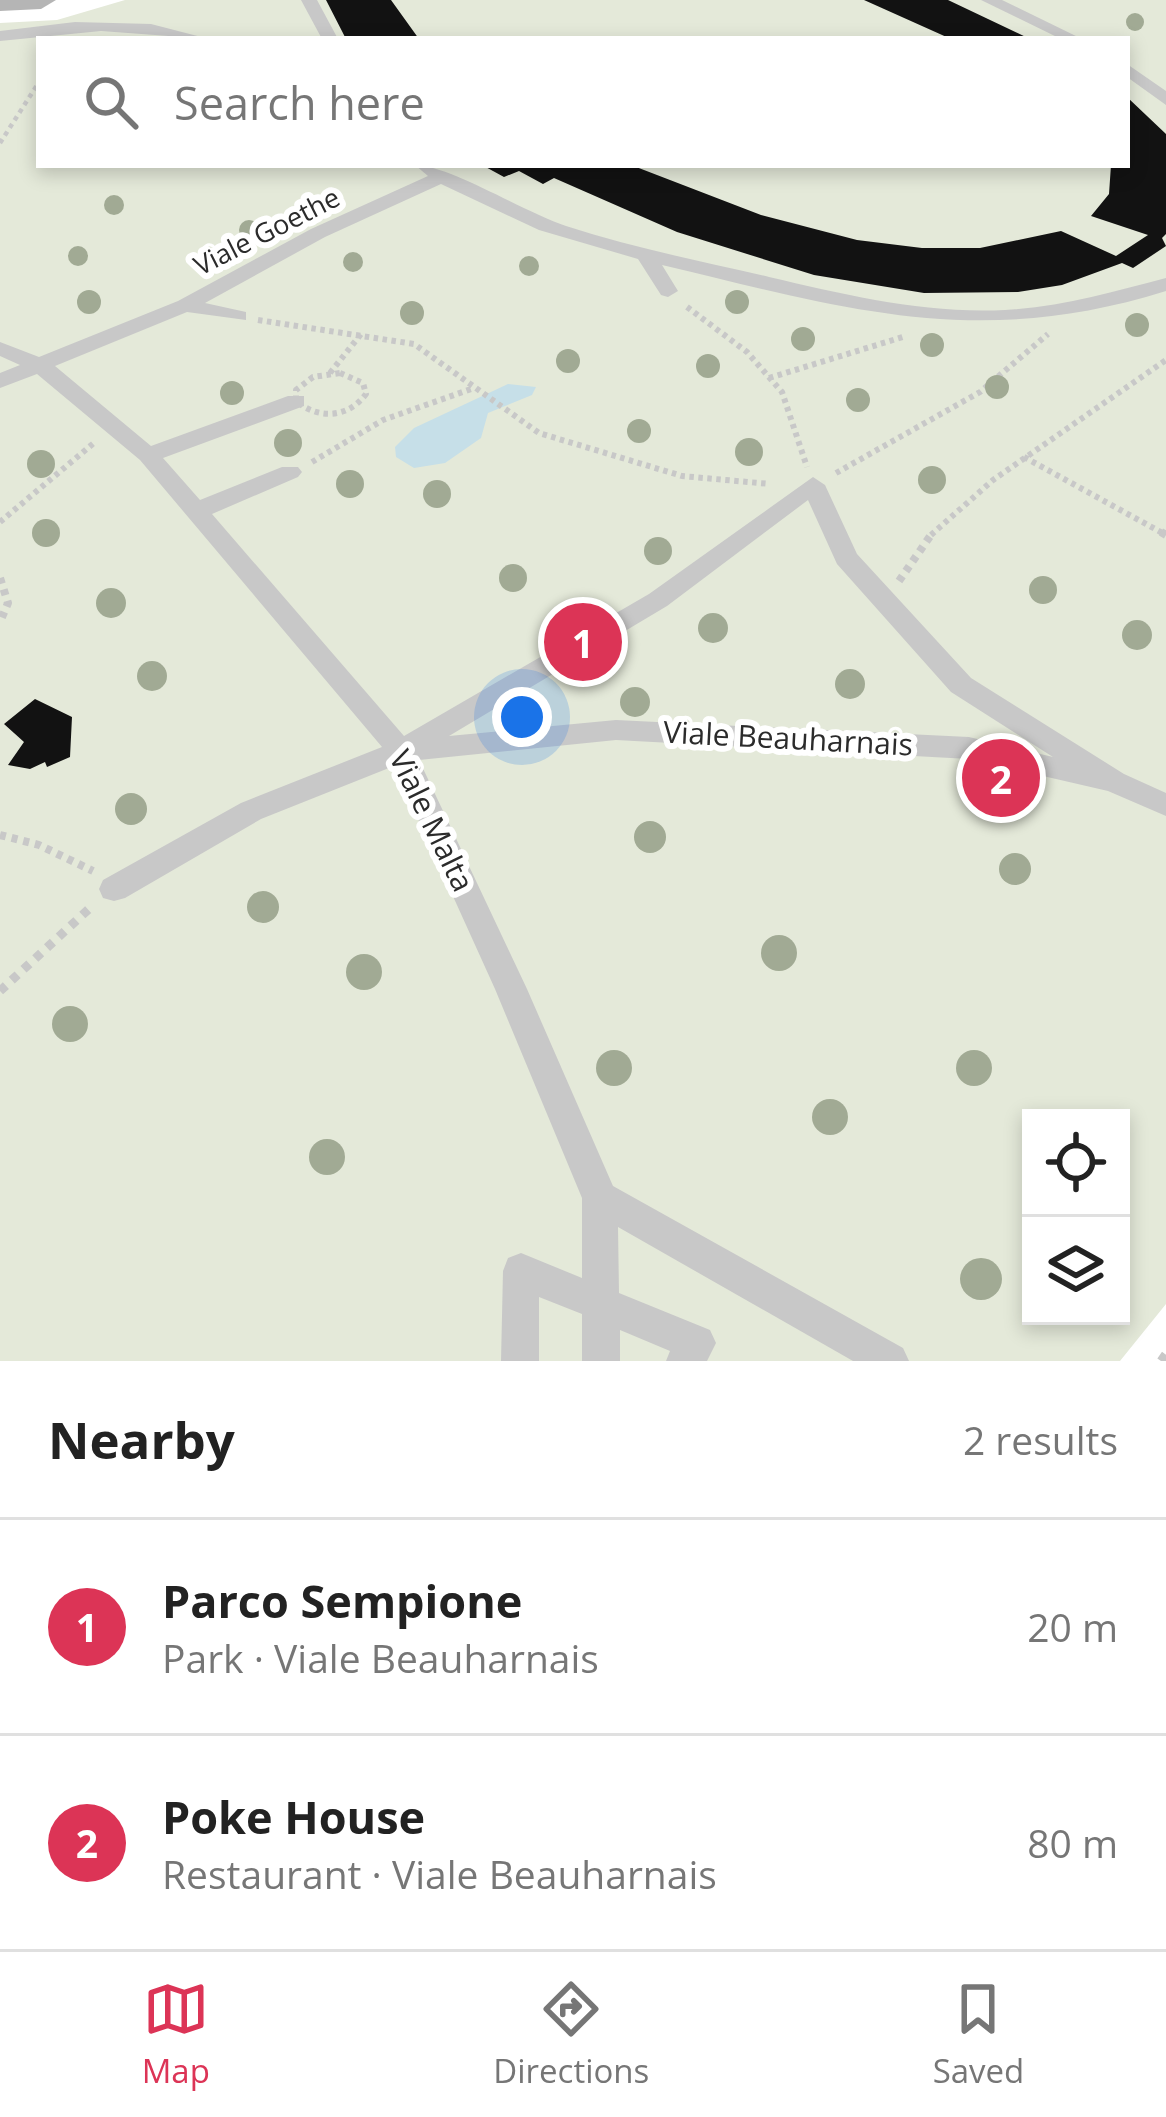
<!DOCTYPE html>
<meta charset="utf-8">
<style>
:root{--surface:#fff;--page:#f2f2f2;--text:#222;--muted:#767676;--line:#e0e0e0;--accent:#dc3456}
body{margin:0;font-family:"Open Sans",sans-serif;background:var(--page);color:var(--text)}
.controls{position:absolute;right:36px;bottom:36px;display:grid;overflow:hidden;border-radius:0px;box-shadow:0 6px 18px #0003}
.controls button{width:108px;height:108px;display:grid;place-items:center;padding:0;border:0;border-bottom:3px solid var(--line);background:var(--surface);color:var(--text);font:60px sans-serif}
.you{position:absolute;left:522px;top:717px;width:42px;height:42px;margin:-30px;border:9px solid #fff;border-radius:50%;background:#1a73e8;box-shadow:0 0 0 18px #1a73e833}
.badge{display:grid;place-items:center;width:78px;height:78px;border-radius:50%;background:var(--accent);color:#fff;font-size:39px;font-weight:700}
.pin{position:absolute;translate:-50% -50%;border:6px solid #fff;box-shadow:0 3px 12px #0006}
.list{margin:0;padding:0;list-style:none}
h2{display:flex;justify-content:space-between;align-items:center;height:156px;margin:0;padding:0 48px;font-size:51px}
h2 small{font-size:39px;font-weight:400;color:var(--muted)}
.list li{display:grid;grid-template-columns:78px 1fr auto;gap:36px;align-items:center;box-sizing:border-box;height:216px;padding:0 48px;border-top:3px solid var(--line)}
.list b{display:block;font-size:45px;white-space:nowrap}
.list p{margin:0;font-size:39px;white-space:nowrap;color:var(--muted)}
.list em{font-size:39px;font-style:normal;color:var(--muted)}
.icon{flex:none;width:66px;height:66px;fill:none;stroke:currentColor;stroke-width:2;stroke-linecap:round;stroke-linejoin:round}
.map{position:relative;flex:none;width:1166px;height:1361px;overflow:hidden}
.search{position:absolute;background:var(--surface);box-shadow:0 6px 18px #0003;left:36px;right:36px;top:36px;height:132px;display:flex;align-items:center;gap:30px;box-sizing:border-box;padding:0 42px;border-radius:0px;color:var(--muted);font-size:45px}
.sheet{height:588px;background:var(--surface)}
nav{display:flex;justify-content:space-around;align-items:center;box-sizing:border-box;height:168px;border-top:3px solid var(--line);background:var(--surface);font-size:33px;color:var(--muted)}
nav a{display:grid;justify-items:center;gap:6px}
nav .on{color:var(--accent)}
.map>svg:first-child{display:block}
.green{fill:#e4e9d9;fill-rule:evenodd}
.water{fill:#c6dfe8}
.building{fill:#121212}
.lines{fill:none;stroke-linecap:round;stroke-linejoin:round}
.path-far3{stroke:#c8c8c8;stroke-width:4.5;stroke-dasharray:4.5 4.5;stroke-linecap:butt}
.path-far2{stroke:#c8c8c8;stroke-width:6;stroke-dasharray:4.5 4.5;stroke-linecap:butt}
.path-far1{stroke:#c8c8c8;stroke-width:8;stroke-dasharray:6 6;stroke-linecap:butt}
.path{stroke:#c8c8c8;stroke-width:9;stroke-dasharray:8 8;stroke-linecap:butt}
.pedestrian{fill:#c8c8c8;fill-rule:evenodd}
.secondary{fill:#b5b5b5;fill-rule:evenodd}
.tree{fill:#a1aa94}
.labels{text-anchor:middle;stroke-width:12;stroke-linejoin:round;paint-order:stroke}
.far-street-label{font-size:27px;fill:#2b2b2b;stroke:#fff}
.street-label{font-size:30px;fill:#2b2b2b;stroke:#fff}
</style>
<div class="map">
<svg width="1166" height="1361" viewBox="0 0 1166 1361">
<rect width="100%" height="100%" fill="#fff"/>
<path class="green" d="M 125,0 L 1166,0 L 1166,1304 L 1120,1361 L 0,1361 L 0,23 L 57,20 ZM 39,39 L 1127,39 L 1127,165 L 39,165 ZM 1031,1118 L 1121,1118 L 1121,1316 L 1031,1316 Z"/>
<path class="water" d="M 508,384 L 536,387 L 532,395 L 488,413 L 481,438 L 445,463 L 414,468 L 396,457 L 395,447 L 414,428 Z"/>
<path class="building" d="M 326,0 L 391,0 L 419,39 L 346,39 Z
M 864,0 L 948,0 L 1030,39 L 951,39 Z
M 1127,97 L 1166,134 L 1166,234 L 1162,238 L 1166,246 L 1133,268 L 1122,263 L 1062,285 L 1018,292 L 924,293 L 814,275 L 677,232 L 554,178 L 543,184 L 519,171 L 504,177 L 482,165 L 631,165 L 761,215 L 857,240 L 922,248 L 980,248 L 1061,231 L 1116,256 L 1148,235 L 1091,216 L 1109,194 L 1111,165 L 1127,165 Z
M 35,699 L 72,717 L 70,757 L 47,767 L 45,762 L 30,769 L 8,765 L 24,742 L 4,724 Z
M 994,771 L 1032,780 L 1029,802 L 990,791 Z"/>
<g class="lines">
<path class="path-far3" d="M 0,143 L 39,82"/>
<path class="path-far2" d="M 687,307 L 747,352 L 782,392 L 807,467
M 258,320 L 414,344 L 539,433 L 682,476 L 770,484
M 330,373 L 361,334
M 340,373 L 363,383 L 366,394 C 348,418 319,420 296,401 L 296,390 L 313,377 Z
M 769,378 L 906,336
M 1024,457 L 1166,535
M 312,462 L 383,420 L 471,389
M 836,473 L 980,392 L 1048,334
M 0,522 L 95,442
M 931,535 L 993,480 L 1166,360"/>
<path class="path-far1" d="M 1161,532 L 1166,535
M 0,578 L 8,603 L 0,622
M 899,581 L 933,532
M 0,835 L 39,845 L 93,871"/>
<path class="path" d="M 0,991 L 91,907
M 1161,1361 L 1166,1354"/>
<path class="pedestrian" d="M 301,0 L 317,0 L 338,39 L 322,39 Z
M 981,0 L 1002,0 L 1082,39 L 1061,39 Z
M 75,22 L 151,24 L 209,39 L 101,31 L 0,41 L 0,31 Z
M 1127,64 L 1166,91 L 1166,105 L 1127,77 Z
M 415,165 C 449,165 524,212 566,226 C 633,248 701,261 769,277 C 847,295 924,314 1005,310 C 1061,307 1112,292 1166,278 L 1166,291 C 977,350 847,309 662,265 L 678,291 L 668,297 L 661,295 L 638,259 L 539,230 L 441,184 L 325,237 L 205,303 L 246,312 L 246,320 L 187,312 L 55,366 L 151,446 L 288,396 L 304,396 L 304,406 L 163,458 L 200,500 L 282,467 L 298,467 L 302,472 L 298,477 L 212,514 L 404,736 L 649,594 L 813,477 L 825,485 L 857,554 L 971,678 L 1124,774 L 1166,793 L 1166,816 L 1108,791 L 969,759 L 616,740 L 419,760 L 527,989 L 613,1186 L 903,1348 L 909,1361 L 853,1361 L 618,1227 L 619,1293 L 710,1330 L 716,1343 L 707,1361 L 666,1361 L 670,1351 L 620,1330 L 620,1361 L 582,1361 L 582,1314 L 539,1297 L 539,1361 L 501,1361 L 503,1271 L 508,1258 L 521,1253 L 582,1278 L 582,1198 L 495,989 L 394,766 L 261,819 L 125,898 L 114,901 L 103,898 L 99,889 L 103,880 L 241,803 L 382,747 L 140,460 L 37,374 L 0,388 L 0,373 L 20,365 L 0,356 L 0,342 L 39,357 L 178,301 L 311,229 L 428,176 ZM 808,500 L 837,564 L 951,692 L 1053,757 L 969,737 L 616,720 L 449,736 L 667,606 Z"/>
<path class="secondary" d="M 0,0 L 56,0 L 41,9 L 0,11 Z"/>
</g>
<g class="tree">
<circle cx="1135" cy="22" r="9"/>
<circle cx="114" cy="205" r="10"/>
<circle cx="249" cy="230" r="10"/>
<circle cx="78" cy="256" r="10"/>
<circle cx="353" cy="262" r="10"/>
<circle cx="529" cy="266" r="10"/>
<circle cx="89" cy="302" r="12"/>
<circle cx="737" cy="302" r="12"/>
<circle cx="412" cy="313" r="12"/>
<circle cx="1137" cy="325" r="12"/>
<circle cx="803" cy="339" r="12"/>
<circle cx="932" cy="345" r="12"/>
<circle cx="568" cy="361" r="12"/>
<circle cx="708" cy="366" r="12"/>
<circle cx="997" cy="387" r="12"/>
<circle cx="232" cy="393" r="12"/>
<circle cx="858" cy="400" r="12"/>
<circle cx="639" cy="431" r="12"/>
<circle cx="288" cy="443" r="14"/>
<circle cx="749" cy="452" r="14"/>
<circle cx="41" cy="464" r="14"/>
<circle cx="932" cy="480" r="14"/>
<circle cx="350" cy="484" r="14"/>
<circle cx="437" cy="494" r="14"/>
<circle cx="46" cy="533" r="14"/>
<circle cx="658" cy="551" r="14"/>
<circle cx="513" cy="578" r="14"/>
<circle cx="1043" cy="590" r="14"/>
<circle cx="111" cy="603" r="15"/>
<circle cx="713" cy="628" r="15"/>
<circle cx="1137" cy="635" r="15"/>
<circle cx="152" cy="676" r="15"/>
<circle cx="850" cy="684" r="15"/>
<circle cx="635" cy="702" r="15"/>
<circle cx="131" cy="809" r="16"/>
<circle cx="650" cy="837" r="16"/>
<circle cx="1015" cy="869" r="16"/>
<circle cx="263" cy="907" r="16"/>
<circle cx="779" cy="953" r="18"/>
<circle cx="364" cy="972" r="18"/>
<circle cx="70" cy="1024" r="18"/>
<circle cx="614" cy="1068" r="18"/>
<circle cx="974" cy="1068" r="18"/>
<circle cx="830" cy="1117" r="18"/>
<circle cx="327" cy="1157" r="18"/>
<circle cx="981" cy="1279" r="21"/>
</g>
<g class="labels">
<g class="far-street-label">
<text transform="translate(267 232) rotate(-27)" y="9">Viale Goethe</text>
</g>
<g class="street-label">
<text transform="translate(788 739) rotate(3)" y="10">Viale Beauharnais</text>
<text transform="translate(431 821) rotate(64)" y="10">Viale Malta</text>
</g>
</g>
</svg>
<div class="controls">
<button><svg class="icon" aria-label="locate" viewBox="0 0 24 24"><circle cx="12" cy="12" r="6"/><path d="M12 2v4M12 18v4M2 12h4M18 12h4"/></svg></button>
<button><svg class="icon" aria-label="layers" viewBox="0 0 24 24"><path d="M12 4l9 5-9 5-9-5zM3 14l9 5 9-5"/></svg></button>
</div>
<div class="you"></div>
<div class="pin badge" style="left:583px;top:642px">1</div>
<div class="pin badge" style="left:1001px;top:778px">2</div>
<div class="search"><svg class="icon" aria-label="search" viewBox="0 0 24 24"><circle cx="10" cy="10" r="6"/><path d="M15 15l6 6"/></svg>Search here</div>
</div>
<section class="sheet">
<h2>Nearby<small>2 results</small></h2>
<ul class="list">
<li><span class="badge">1</span><div><b>Parco Sempione</b><p>Park · Viale Beauharnais</p></div><em>20 m</em></li>
<li><span class="badge">2</span><div><b>Poke House</b><p>Restaurant · Viale Beauharnais</p></div><em>80 m</em></li>
</ul>
</section>
<nav>
<a class="on"><svg class="icon" aria-label="map" viewBox="0 0 24 24"><path d="M3 6l6-2 6 2 6-2v14l-6 2-6-2-6 2zM9 4v14M15 6v14"/></svg>Map</a>
<a><svg class="icon" aria-label="directions" viewBox="0 0 24 24"><path d="M12 3l9 9-9 9-9-9zM9 14v-3h6M13 9l2 2-2 2"/></svg>Directions</a>
<a><svg class="icon" aria-label="saved" viewBox="0 0 24 24"><path d="M7 4h10v16l-5-4-5 4z"/></svg>Saved</a>
</nav>
